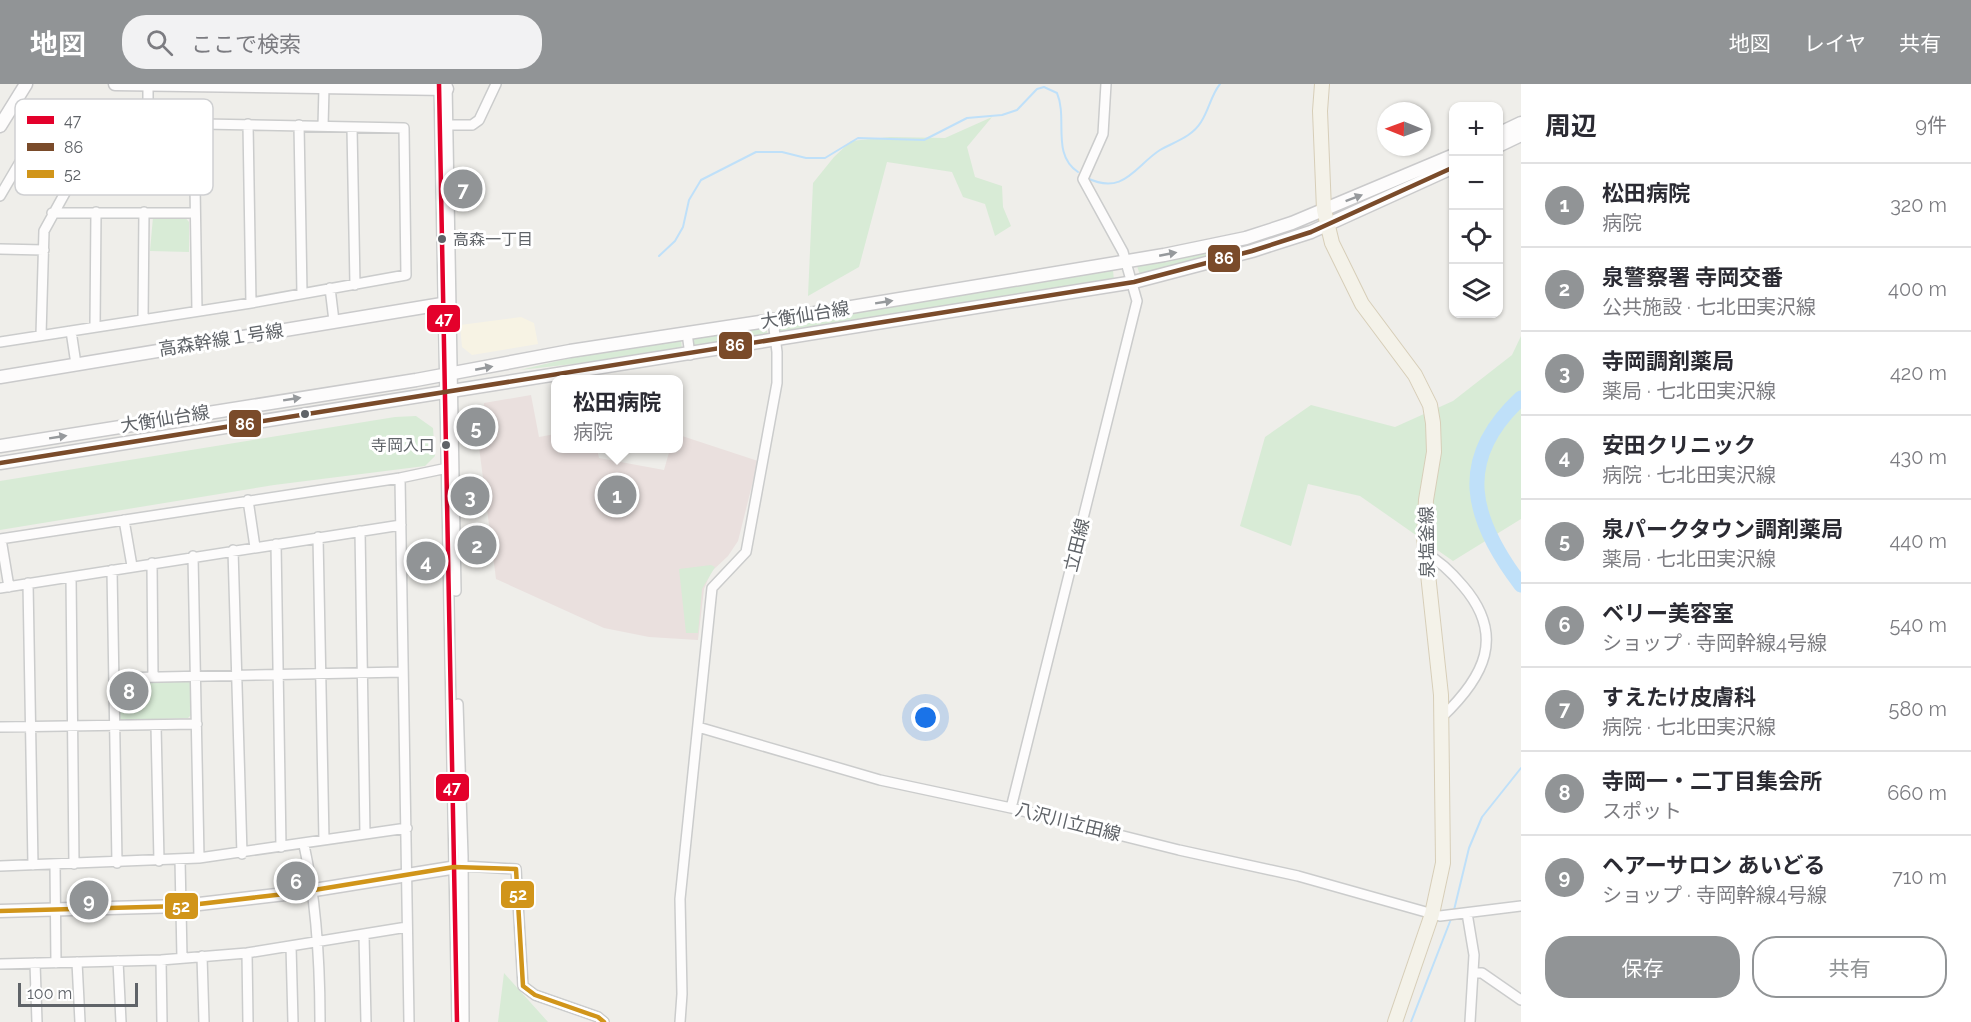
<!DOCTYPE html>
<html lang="ja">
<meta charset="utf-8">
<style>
:root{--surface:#fff;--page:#f2f2f3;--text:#2b2b33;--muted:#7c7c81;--line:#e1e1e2;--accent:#919496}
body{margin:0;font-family:Raleway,"Noto Sans JP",sans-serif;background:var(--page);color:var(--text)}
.controls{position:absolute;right:18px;top:18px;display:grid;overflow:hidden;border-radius:12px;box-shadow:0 2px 4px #0004}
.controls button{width:54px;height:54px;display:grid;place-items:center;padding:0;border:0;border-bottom:2px solid var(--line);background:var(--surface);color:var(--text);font:30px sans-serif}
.compass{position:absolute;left:1377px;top:18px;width:54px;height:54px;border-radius:50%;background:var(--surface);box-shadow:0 2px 4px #0004;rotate:271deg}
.scale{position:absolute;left:18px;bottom:15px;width:120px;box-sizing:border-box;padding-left:6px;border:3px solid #5f6368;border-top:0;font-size:16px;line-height:21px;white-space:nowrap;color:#5f6368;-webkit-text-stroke:4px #fff;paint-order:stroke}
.you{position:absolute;left:926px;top:634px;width:21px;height:21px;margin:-15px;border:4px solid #fff;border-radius:50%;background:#1a73e8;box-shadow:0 0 0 9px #1a73e833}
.badge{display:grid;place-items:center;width:39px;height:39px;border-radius:50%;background:var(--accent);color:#fff;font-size:20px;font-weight:700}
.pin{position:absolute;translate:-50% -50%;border:3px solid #fff;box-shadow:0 2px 6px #0006}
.popup{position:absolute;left:551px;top:291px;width:132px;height:78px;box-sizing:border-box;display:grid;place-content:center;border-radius:12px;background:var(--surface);filter:drop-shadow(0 2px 4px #0005);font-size:20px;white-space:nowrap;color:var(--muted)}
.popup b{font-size:22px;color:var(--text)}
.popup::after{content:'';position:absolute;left:50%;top:100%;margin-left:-12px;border:12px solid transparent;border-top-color:var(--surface)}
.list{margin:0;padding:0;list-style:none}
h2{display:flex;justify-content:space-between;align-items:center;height:78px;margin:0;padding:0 24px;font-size:26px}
h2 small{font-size:20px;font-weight:400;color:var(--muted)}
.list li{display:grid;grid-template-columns:39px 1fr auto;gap:18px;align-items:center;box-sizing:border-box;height:84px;padding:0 24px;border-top:2px solid var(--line)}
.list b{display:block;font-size:22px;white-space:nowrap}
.list p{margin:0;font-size:20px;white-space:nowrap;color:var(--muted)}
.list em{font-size:20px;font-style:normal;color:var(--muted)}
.actions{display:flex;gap:12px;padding:18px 24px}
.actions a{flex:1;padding:14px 0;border:2px solid var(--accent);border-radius:24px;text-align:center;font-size:21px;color:var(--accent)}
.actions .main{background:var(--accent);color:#fff}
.icon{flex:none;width:33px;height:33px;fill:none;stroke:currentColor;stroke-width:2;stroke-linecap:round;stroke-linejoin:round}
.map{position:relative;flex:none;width:1521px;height:938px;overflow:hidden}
header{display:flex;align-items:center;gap:36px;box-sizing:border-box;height:84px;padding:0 30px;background:var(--accent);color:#fff}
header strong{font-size:28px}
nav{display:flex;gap:33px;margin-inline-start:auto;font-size:21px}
.search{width:420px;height:54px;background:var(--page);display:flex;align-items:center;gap:15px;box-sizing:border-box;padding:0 21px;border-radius:24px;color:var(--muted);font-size:22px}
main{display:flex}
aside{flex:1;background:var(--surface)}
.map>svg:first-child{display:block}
.commercial{fill:#f7f3e4}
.medical{fill:#eae0de}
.green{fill:#d8ebd6}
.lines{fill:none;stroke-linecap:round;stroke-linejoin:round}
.stream{stroke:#bfe0f9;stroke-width:2}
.river{stroke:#bfe0f9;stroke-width:15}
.street-casing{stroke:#cbcccc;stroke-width:12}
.secondary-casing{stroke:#cacacb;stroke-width:15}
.primary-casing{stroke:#d7ceb8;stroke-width:16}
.street{stroke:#fdfcfc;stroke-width:9}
.secondary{stroke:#fdfcfc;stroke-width:12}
.primary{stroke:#f4f2e9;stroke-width:14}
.bus-1-casing{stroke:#fff;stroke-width:9}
.bus-2-casing{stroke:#fff;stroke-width:9}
.bus-3-casing{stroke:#fff;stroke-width:9}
.bus-1{stroke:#e4002b;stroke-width:4.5}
.bus-2{stroke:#7a4b2a;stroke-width:4.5}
.bus-3{stroke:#d1951a;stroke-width:4.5}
.oneway{fill:#96999c}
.bus-dot{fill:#5f6368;stroke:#fff;stroke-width:2}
.labels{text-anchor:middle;stroke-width:6;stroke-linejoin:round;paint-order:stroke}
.bus-label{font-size:16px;fill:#5f6368;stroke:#fff;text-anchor:start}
.street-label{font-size:18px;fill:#5f6368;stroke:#fff}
.key{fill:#fff;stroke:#cfd0d2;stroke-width:1.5}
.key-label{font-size:16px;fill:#5f6368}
.line-badge{stroke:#fff;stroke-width:2}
.badge-label{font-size:16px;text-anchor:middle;font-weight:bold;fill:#fff}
</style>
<header>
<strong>地図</strong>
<div class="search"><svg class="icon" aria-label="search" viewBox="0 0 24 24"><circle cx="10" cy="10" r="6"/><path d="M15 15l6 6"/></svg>ここで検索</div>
<nav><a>地図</a><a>レイヤ</a><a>共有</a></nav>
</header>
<main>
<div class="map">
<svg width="1521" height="938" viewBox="0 0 1521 938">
<rect width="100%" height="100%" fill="#efeeea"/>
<path class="commercial" d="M 521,233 L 534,239 L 538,260 L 472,271 L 462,263 L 460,241 Z"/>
<path class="medical" d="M 531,311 L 539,353 L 555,350 L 556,364 L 597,365 L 599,374 L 664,386 L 670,365 L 678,364 L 679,351 L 758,377 L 738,457 L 728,472 L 711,488 L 704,505 L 698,556 L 649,553 L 604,544 L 496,495 L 479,363 L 484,357 L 484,319 Z"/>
<path class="green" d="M 992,33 L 967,63 L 975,93 L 1002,102 L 1003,123 L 1011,142 L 995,152 L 985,120 L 963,113 L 952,88 L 887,78 L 859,183 L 808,212 L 813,99 L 834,73 L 851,57 L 890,53 L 945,54 Z
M 184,132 L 189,138 L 189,168 L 150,167 L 153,133 Z
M 1306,142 L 1264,158 L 1140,191 L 1137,182 L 1264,157 Z
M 1113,186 L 1114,197 L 780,250 L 778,240 Z
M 766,242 L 768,252 L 694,263 L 693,254 Z
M 1521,252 L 1521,435 L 1453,477 L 1360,412 L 1308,400 L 1291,462 L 1240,442 L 1265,353 L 1311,321 L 1395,343 L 1453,317 L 1512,271 Z
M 681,256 L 682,265 L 662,270 L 520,286 L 587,270 Z
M 416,332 L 433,344 L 435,372 L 425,382 L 274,401 L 0,446 L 0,397 L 395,333 Z
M 711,481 L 715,483 L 702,505 L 698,549 L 686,549 L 679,485 Z
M 193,595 L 194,628 L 188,634 L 120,636 L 119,597 Z
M 504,889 L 548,938 L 498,938 Z"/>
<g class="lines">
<path class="stream" d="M 1087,94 C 1124,112 1135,82 1160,66 C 1174,58 1192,53 1201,38 C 1209,26 1211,11 1220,0
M 659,172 L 675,157 L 683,143 L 689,116 L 701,96 L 756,68 L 782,68 L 806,74 L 825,74 L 858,54 L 924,56 L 967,34 L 1002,31 L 1017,26 L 1037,5 L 1044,3 L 1057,9 C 1068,35 1051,70 1078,88
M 1454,826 L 1469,764 L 1482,733 L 1521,684
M 1411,938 L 1451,835"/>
<path class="river" d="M 1521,314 C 1454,376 1471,435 1521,501"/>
<g class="street-casing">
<path id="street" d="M 439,0 L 457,938
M 447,0 L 456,507
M 148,38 L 148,1
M 194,38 L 197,227
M 248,40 L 251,219
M 299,41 L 302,209
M 448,41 L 472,41 L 479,36 L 496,0
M 323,42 L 324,4
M 352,44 L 355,201
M 77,85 L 195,86
M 0,112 L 44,37 L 404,44 L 406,191 L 251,219 L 0,258
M 52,129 L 195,129
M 0,165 L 44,166
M 330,204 L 334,237
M 143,235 L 144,128
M 95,243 L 96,128
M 71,247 L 76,280
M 687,249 L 690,271
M 41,251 L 44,147 L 104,38
M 400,394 L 409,938
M 248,416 L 255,463
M 124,436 L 132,482
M 360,447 L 365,750
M 318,453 L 324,756
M 0,455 L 400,394 L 452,383
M 1,455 L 9,503
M 276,460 L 281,763
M 233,466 L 242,770
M 1425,469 C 1440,477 1453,490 1463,502 C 1506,552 1484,593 1442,633
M 193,472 L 199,774
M 152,479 L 153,593
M 112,486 L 117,779
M 71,493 L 74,780
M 28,499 L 33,781
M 0,504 L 401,441
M 114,594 L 403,588
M 458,620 L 463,772 L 464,938
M 156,642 L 159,777
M 0,643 L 197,640
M 698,643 L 880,696 L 1011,724 L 1179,766 L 1298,792 L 1440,832 L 1521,822
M 1011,724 L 1137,217 L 1123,168 L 1083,95 L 1103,50 L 1106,0
M 304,761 C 317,820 320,878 320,938
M 180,775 L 182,874
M 55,780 L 56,879
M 0,782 L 199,774 L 407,744
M 463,782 L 516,785 L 523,902 L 535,911 L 598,933 L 604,938
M 1467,829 L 1474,871 L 1470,938
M 364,851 L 366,938
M 291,862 L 293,938
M 247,869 L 248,938
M 202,872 L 204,938
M 161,876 L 162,938
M 118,877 L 121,938
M 77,878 L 80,938
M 35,879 L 37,938
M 0,880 L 161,876 L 247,869 L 407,843
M 1474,889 L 1482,889 L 1521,916
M 680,938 L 682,910 L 680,815 L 712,504 L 746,468 L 777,299 L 777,268 L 773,236"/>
</g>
<g class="secondary-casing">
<path id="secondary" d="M 115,0 L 447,5
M 0,42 L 26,0
M 1498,50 L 1521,39
M 1498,62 L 1521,51
M 0,293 L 442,220
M 0,362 L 416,296 L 570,267 L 773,236 L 1164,171 L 1246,154 L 1292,139 L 1454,71
M 0,379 L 1134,198 L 1252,167 L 1311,148 L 1454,83
M 0,827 L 182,822 L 302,808 L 463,782"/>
</g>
<g class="primary-casing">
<path id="primary" d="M 1322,0 L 1320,27 L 1324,126 L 1332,159 L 1362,220 L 1415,291 L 1430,321 L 1433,339 L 1434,368 L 1426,416 L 1424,453 L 1441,611 L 1443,779 L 1432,830 L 1395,938"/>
</g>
<use href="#street" class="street"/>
<use href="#secondary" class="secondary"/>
<use href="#primary" class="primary"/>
<g class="bus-1-casing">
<path id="bus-1" d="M 439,0 L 457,938"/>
</g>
<g class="bus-2-casing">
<path id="bus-2" d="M 0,379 L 1134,198 L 1252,167 L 1311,148 L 1454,83"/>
</g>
<g class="bus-3-casing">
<path id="bus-3" d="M 0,827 L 182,822 L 302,808 L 454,783 L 516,785 L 523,902 L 535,911 L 598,933 L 604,938"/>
</g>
<use href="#bus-1" class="bus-1"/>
<use href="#bus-2" class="bus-2"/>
<use href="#bus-3" class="bus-3"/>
</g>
<defs><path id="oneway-solid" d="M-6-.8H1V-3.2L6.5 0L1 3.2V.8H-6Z" transform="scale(1.5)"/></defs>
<g class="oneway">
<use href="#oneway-solid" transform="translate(1354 114) rotate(-21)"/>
<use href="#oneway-solid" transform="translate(1168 170) rotate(-11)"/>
<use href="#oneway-solid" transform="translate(884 218) rotate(-9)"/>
<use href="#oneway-solid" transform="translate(484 284) rotate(-11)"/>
<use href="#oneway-solid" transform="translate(292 315) rotate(-9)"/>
<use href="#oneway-solid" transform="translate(58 353) rotate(-9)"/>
</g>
<g class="bus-dot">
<circle cx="442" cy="155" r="5"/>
<circle cx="305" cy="330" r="5"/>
<circle cx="446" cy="361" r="5"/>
</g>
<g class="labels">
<g class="bus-label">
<text x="453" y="161">高森一丁目</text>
<text x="435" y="367" text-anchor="end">寺岡入口</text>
</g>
<g class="street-label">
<text transform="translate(805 231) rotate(-9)" y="6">大衡仙台線</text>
<text transform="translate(221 256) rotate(-9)" y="6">高森幹線１号線</text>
<text transform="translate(165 335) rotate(-9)" y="6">大衡仙台線</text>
<text transform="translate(1427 458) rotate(-91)" y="6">泉塩釜線</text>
<text transform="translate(1077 461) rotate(-76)" y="6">立田線</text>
<text transform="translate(1068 738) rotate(14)" y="6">八沢川立田線</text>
</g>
</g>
<rect x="15" y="15" width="198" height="96" rx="9" class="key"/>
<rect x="27" y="32" width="27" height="8" fill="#e4002b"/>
<rect x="27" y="59" width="27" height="8" fill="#7a4b2a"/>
<rect x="27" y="86" width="27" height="8" fill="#d1951a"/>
<g class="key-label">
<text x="64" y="42">47</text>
<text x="64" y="69">86</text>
<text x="64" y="96">52</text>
</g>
<g class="line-badge">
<rect x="1207" y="160" width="34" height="29" rx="6" fill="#7a4b2a"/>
<rect x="426" y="220" width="35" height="29" rx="6" fill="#e4002b"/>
<rect x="718" y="247" width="35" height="29" rx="6" fill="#7a4b2a"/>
<rect x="228" y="325" width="34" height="29" rx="6" fill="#7a4b2a"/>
<rect x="435" y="689" width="35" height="29" rx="6" fill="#e4002b"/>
<rect x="500" y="796" width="35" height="29" rx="6" fill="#d1951a"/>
<rect x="164" y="808" width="35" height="28" rx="6" fill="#d1951a"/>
</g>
<g class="badge-label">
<text x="1224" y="180">86</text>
<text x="444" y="240">47</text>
<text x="735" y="267">86</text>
<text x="245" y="346">86</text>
<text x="452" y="709">47</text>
<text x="518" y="816">52</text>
<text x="181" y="828">52</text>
</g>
</svg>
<div class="controls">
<button>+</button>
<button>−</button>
<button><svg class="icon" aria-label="locate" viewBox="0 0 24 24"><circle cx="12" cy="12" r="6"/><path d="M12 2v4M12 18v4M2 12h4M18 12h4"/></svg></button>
<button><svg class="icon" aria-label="layers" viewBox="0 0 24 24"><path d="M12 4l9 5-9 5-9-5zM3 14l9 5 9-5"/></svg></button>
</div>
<svg class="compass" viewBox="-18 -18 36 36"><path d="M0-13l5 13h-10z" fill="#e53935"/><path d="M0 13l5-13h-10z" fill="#7c7c81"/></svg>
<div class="scale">100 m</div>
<div class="you"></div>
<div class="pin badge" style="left:617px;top:411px">1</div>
<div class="popup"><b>松田病院</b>病院</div>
<div class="pin badge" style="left:477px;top:461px">2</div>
<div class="pin badge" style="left:470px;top:412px">3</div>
<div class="pin badge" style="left:426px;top:477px">4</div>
<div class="pin badge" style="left:476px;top:343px">5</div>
<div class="pin badge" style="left:296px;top:797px">6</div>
<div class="pin badge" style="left:463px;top:105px">7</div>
<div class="pin badge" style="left:129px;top:607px">8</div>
<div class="pin badge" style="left:89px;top:816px">9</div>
</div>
<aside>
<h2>周辺<small>9件</small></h2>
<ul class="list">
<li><span class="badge">1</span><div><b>松田病院</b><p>病院</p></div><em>320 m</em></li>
<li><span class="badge">2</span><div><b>泉警察署 寺岡交番</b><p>公共施設 · 七北田実沢線</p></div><em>400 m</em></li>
<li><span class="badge">3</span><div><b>寺岡調剤薬局</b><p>薬局 · 七北田実沢線</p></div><em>420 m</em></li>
<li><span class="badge">4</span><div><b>安田クリニック</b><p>病院 · 七北田実沢線</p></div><em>430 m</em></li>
<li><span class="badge">5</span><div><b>泉パークタウン調剤薬局</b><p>薬局 · 七北田実沢線</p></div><em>440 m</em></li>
<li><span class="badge">6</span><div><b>ベリー美容室</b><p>ショップ · 寺岡幹線4号線</p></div><em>540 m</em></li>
<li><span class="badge">7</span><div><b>すえたけ皮膚科</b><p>病院 · 七北田実沢線</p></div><em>580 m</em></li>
<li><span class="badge">8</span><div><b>寺岡一・二丁目集会所</b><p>スポット</p></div><em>660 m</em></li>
<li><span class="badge">9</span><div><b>ヘアーサロン あいどる</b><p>ショップ · 寺岡幹線4号線</p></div><em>710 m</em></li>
</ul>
<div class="actions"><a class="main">保存</a><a>共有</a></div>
</aside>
</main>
